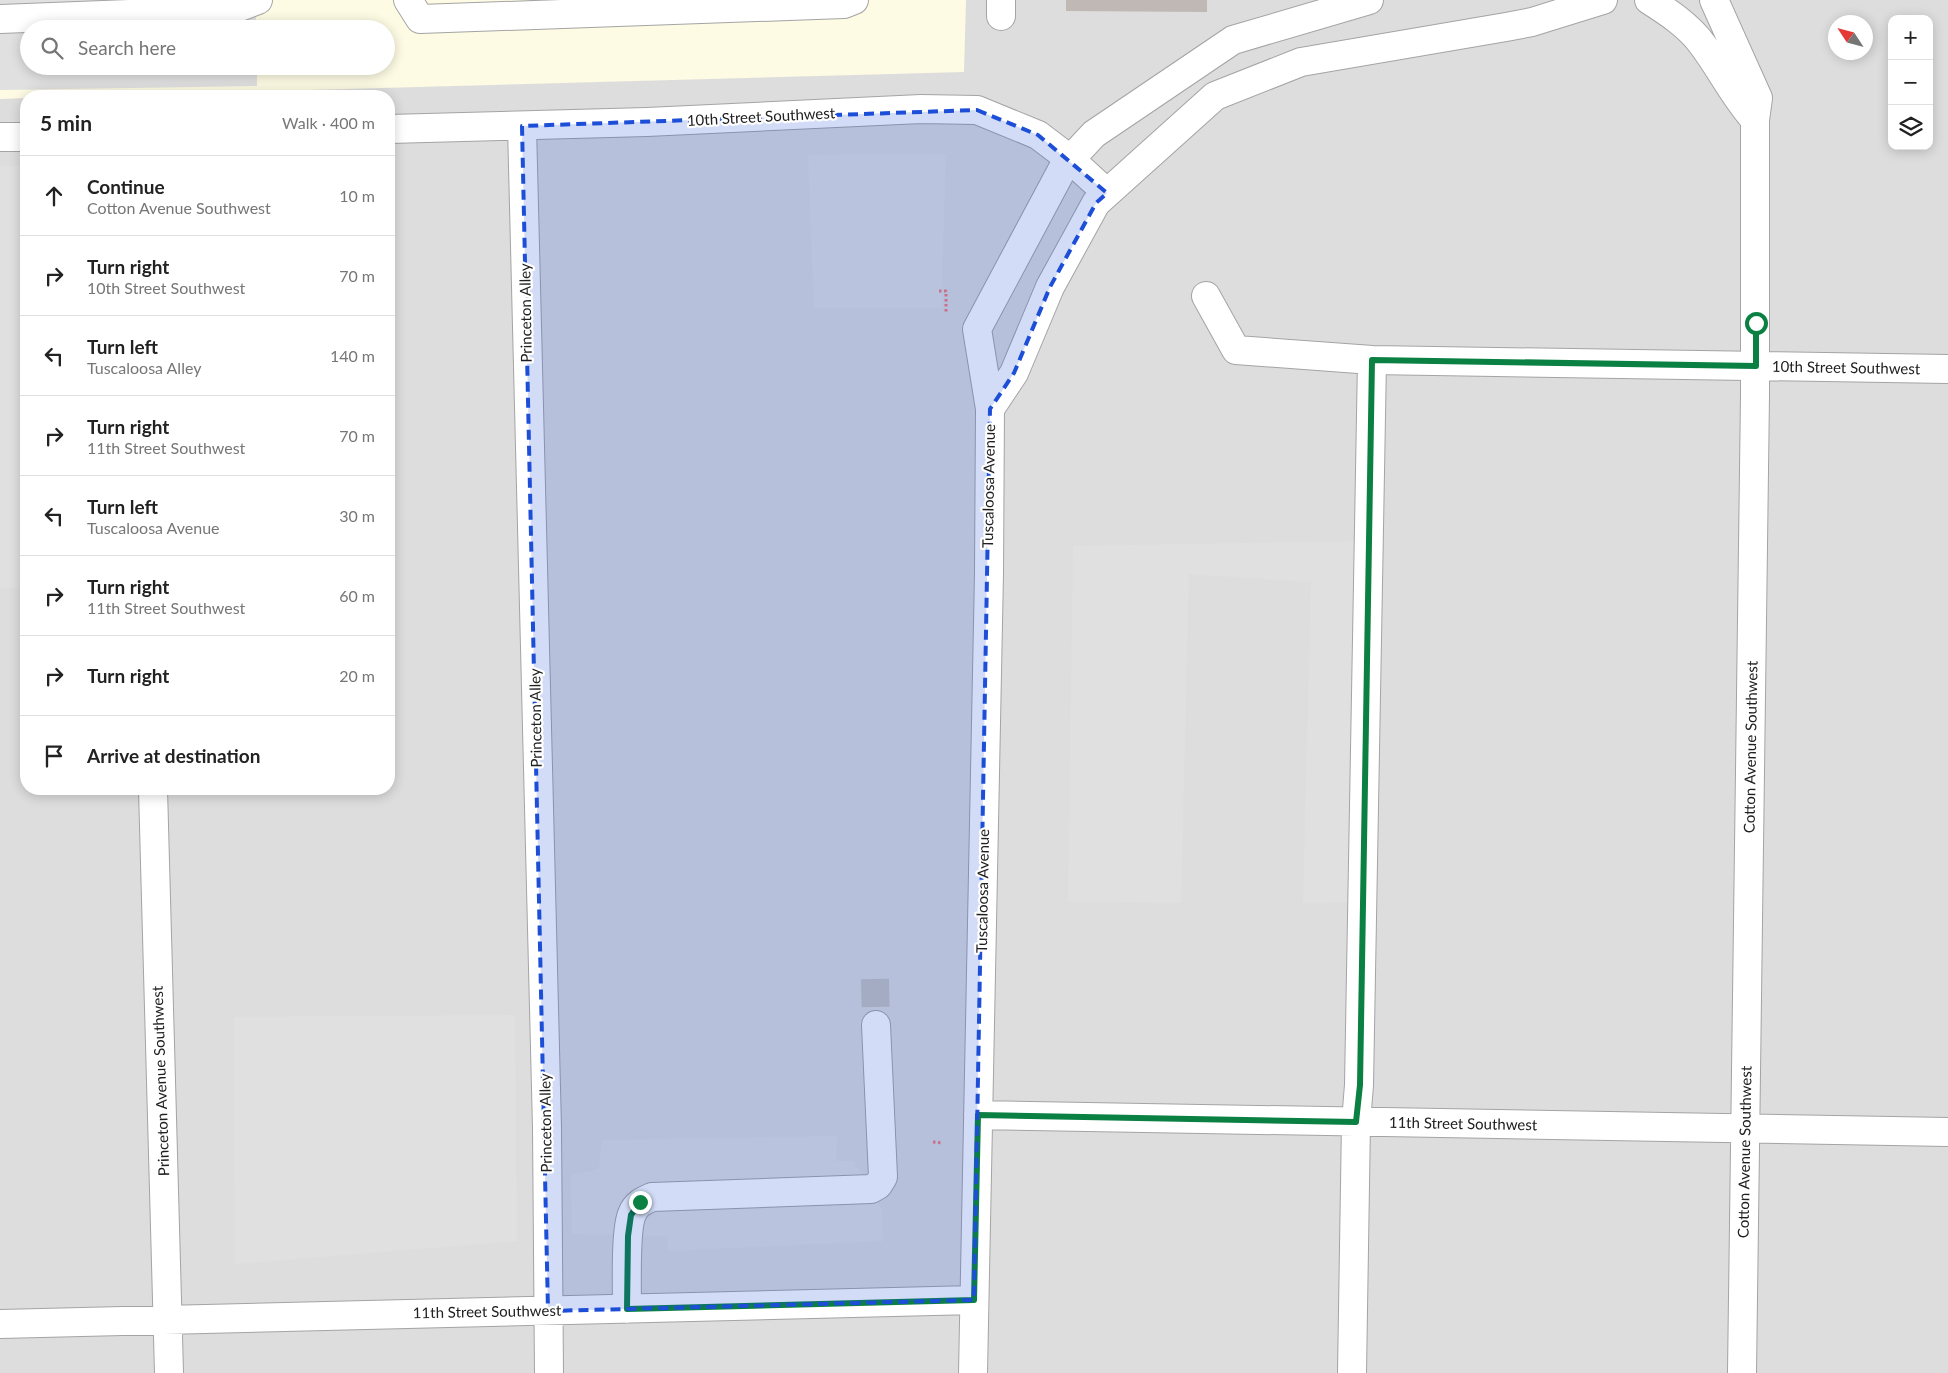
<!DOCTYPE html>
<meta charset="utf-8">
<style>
:root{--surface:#fff;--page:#f2f2f2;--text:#222;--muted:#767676;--line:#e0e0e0}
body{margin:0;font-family:Lato,sans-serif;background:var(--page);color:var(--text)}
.controls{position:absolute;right:15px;top:15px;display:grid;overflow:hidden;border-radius:10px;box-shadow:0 2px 12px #0003}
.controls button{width:45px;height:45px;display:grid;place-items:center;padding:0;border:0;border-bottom:1px solid var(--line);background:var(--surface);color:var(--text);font:25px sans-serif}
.compass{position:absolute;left:1828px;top:15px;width:45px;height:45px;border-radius:50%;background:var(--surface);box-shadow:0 2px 12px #0003;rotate:306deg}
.stop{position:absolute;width:15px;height:15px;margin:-11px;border:4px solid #0b8043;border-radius:50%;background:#fff}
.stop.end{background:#0b8043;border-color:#fff;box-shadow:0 1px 5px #0008}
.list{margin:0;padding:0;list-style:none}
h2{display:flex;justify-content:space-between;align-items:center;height:65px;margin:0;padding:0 20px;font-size:21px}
h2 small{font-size:16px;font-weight:400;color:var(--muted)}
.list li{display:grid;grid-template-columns:32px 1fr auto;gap:15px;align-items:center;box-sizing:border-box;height:80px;padding:0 20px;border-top:1px solid var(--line)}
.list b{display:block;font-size:19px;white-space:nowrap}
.list p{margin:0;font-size:16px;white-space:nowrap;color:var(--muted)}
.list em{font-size:16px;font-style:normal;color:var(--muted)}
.icon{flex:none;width:28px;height:28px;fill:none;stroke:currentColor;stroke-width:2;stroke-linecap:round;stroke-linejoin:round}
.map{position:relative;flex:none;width:1948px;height:1373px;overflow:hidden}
.search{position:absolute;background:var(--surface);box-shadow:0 2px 12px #0003;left:20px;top:20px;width:375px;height:55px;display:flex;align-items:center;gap:12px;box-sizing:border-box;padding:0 18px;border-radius:28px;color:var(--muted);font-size:19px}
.panel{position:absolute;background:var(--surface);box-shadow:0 2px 12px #0003;left:20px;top:90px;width:375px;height:705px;border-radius:20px}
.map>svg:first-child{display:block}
.residential{fill:#dedddd;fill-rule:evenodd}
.education{fill:#fdfbe3;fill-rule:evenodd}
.parking{fill:#e0e0e0}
.building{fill:#c0b8b4}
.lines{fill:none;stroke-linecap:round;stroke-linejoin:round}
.minor-tunnel{stroke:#c6c3bf;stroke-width:28;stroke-dasharray:28 14;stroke-linecap:butt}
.minor-casing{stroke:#a4a4a4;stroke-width:30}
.path{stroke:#f27877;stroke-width:3;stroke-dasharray:2.5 2.5;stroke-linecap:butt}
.minor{stroke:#fff;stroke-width:28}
.route{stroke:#0b8043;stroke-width:6}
.marked{fill:#1d4ed8;fill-opacity:0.2;stroke:#1d4ed8;stroke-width:4;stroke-dasharray:10 6;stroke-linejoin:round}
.labels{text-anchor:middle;stroke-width:4.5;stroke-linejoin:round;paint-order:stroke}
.street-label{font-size:15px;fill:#202020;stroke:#fff}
</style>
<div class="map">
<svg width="1948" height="1373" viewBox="0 0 1948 1373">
<rect width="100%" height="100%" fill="#f0ece7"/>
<path class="residential" d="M 0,0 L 1948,0 L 1948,1373 L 0,1373 ZM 1892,19 L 1929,19 L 1929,146 L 1892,146 ZM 1836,22 L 1866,22 L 1866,52 L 1836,52 ZM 29,29 L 386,29 L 386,66 L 29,66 ZM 26,96 L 389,96 L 389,789 L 26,789 Z"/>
<path class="education" d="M 0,0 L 966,0 L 964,72 L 89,96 L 26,96 L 26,98 L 0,99 ZM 29,29 L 386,29 L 386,66 L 29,66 Z"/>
<path class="parking" d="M 0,0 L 256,0 L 256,29 L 29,29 L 29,66 L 257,66 L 257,86 L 0,90 Z
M 946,154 L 941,308 L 814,308 L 808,155 Z
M 0,166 L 26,166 L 26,587 L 0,588 Z
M 1357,541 L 1353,902 L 1303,903 L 1311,582 L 1189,574 L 1181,903 L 1068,901 L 1073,546 Z
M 515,1015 L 517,1241 L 235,1264 L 234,1017 Z
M 837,1136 L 836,1161 L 854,1161 L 882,1210 L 883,1241 L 668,1251 L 668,1236 L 572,1234 L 571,1175 L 599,1169 L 602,1140 Z"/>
<path class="building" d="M 1066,0 L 1207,0 L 1207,12 L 1066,11 Z"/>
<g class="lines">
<path class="minor-tunnel" d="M 875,979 L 876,1025"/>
<g class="minor-casing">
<path id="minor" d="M 408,0 L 420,19 L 844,4 L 854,0
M 1649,0 C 1668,12 1689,26 1702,44 C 1721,69 1734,97 1755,120
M 1714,0 L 1758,98 L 1755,120 L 1755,395 L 1742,1373
M 1001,16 L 1001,0
M 0,19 L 232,10 L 258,0
M 522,126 L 547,1128 L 549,1373
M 389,129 L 647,122 L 921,109 L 977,110 L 1038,135 L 1071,160 L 1107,193
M 0,137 L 26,137
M 1206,296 L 1236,350 L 1372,360 L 1948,369
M 990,409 L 1014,373 L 1050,287 L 1096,203 L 1215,96 L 1301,62 L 1506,27 L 1532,22 L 1603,0
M 153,789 L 169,1373
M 978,1115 L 1948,1132
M 627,1309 C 627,1288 625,1230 632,1214 C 636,1204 643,1201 652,1197 L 871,1189 L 878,1185 L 883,1177 L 876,1025
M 0,1324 L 974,1300
M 973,1373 L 989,573 L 990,409 L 977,329 L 1064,166 L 1094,134 L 1233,40 L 1369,0
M 1352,1373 L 1356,1122 L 1359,1085 L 1372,360"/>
</g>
<path class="path" d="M 939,291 L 946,291 L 946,312
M 933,1142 L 942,1143"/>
<use href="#minor" class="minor"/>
</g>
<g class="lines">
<path class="route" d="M 640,1202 L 631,1215 L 628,1236 L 627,1309 L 974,1300 L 978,1115 L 1356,1122 L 1360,1085 L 1372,360 L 1756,366 L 1756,323"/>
</g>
<path class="marked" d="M 977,110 L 1038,135 L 1107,193 L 1096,203 L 1050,287 L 1014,373 L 990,409 L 974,1300 L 548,1311 L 522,126 Z"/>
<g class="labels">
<g class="street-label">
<text transform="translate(761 117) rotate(-3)" y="5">10th Street Southwest</text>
<text transform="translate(526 313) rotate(-91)" y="5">Princeton Alley</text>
<text transform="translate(1846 368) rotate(1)" y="5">10th Street Southwest</text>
<text transform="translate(989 486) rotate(-89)" y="5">Tuscaloosa Avenue</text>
<text transform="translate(536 718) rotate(-91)" y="5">Princeton Alley</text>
<text transform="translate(1751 747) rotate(-89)" y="5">Cotton Avenue Southwest</text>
<text transform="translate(983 891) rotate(-89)" y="5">Tuscaloosa Avenue</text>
<text transform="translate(161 1081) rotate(-92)" y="5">Princeton Avenue Southwest</text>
<text transform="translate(546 1123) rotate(-91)" y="5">Princeton Alley</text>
<text transform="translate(1463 1124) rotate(1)" y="5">11th Street Southwest</text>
<text transform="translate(1745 1152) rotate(-89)" y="5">Cotton Avenue Southwest</text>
<text transform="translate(487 1312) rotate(-1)" y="5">11th Street Southwest</text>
</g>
</g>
</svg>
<div class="controls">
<button>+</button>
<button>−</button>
<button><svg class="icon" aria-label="layers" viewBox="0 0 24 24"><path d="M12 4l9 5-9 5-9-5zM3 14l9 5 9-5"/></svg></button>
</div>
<svg class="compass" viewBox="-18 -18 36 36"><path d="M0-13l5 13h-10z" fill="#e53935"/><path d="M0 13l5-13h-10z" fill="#767676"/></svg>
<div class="stop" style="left:1756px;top:323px"></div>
<div class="stop end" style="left:640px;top:1202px"></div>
<div class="search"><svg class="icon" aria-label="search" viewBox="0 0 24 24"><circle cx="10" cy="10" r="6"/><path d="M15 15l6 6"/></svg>Search here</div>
<section class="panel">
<h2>5 min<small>Walk · 400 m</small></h2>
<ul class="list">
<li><svg class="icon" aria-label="ahead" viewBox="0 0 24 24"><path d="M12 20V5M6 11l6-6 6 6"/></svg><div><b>Continue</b><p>Cotton Avenue Southwest</p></div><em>10 m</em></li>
<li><svg class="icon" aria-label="right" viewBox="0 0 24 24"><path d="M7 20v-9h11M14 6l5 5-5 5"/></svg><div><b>Turn right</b><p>10th Street Southwest</p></div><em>70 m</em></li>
<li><svg class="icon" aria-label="left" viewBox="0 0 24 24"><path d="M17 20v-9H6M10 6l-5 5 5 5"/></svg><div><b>Turn left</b><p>Tuscaloosa Alley</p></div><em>140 m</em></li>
<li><svg class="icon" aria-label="right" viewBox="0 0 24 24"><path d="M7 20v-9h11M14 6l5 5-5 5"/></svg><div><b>Turn right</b><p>11th Street Southwest</p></div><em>70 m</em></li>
<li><svg class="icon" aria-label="left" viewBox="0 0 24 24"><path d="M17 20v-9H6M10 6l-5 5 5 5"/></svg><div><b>Turn left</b><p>Tuscaloosa Avenue</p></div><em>30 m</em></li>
<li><svg class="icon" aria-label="right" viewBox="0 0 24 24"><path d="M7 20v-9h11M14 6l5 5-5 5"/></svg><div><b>Turn right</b><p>11th Street Southwest</p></div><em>60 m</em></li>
<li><svg class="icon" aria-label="right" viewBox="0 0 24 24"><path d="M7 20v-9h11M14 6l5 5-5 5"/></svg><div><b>Turn right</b></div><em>20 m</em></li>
<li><svg class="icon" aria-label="arrive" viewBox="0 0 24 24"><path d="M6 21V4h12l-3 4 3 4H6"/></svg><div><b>Arrive at destination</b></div></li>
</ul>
</section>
</div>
